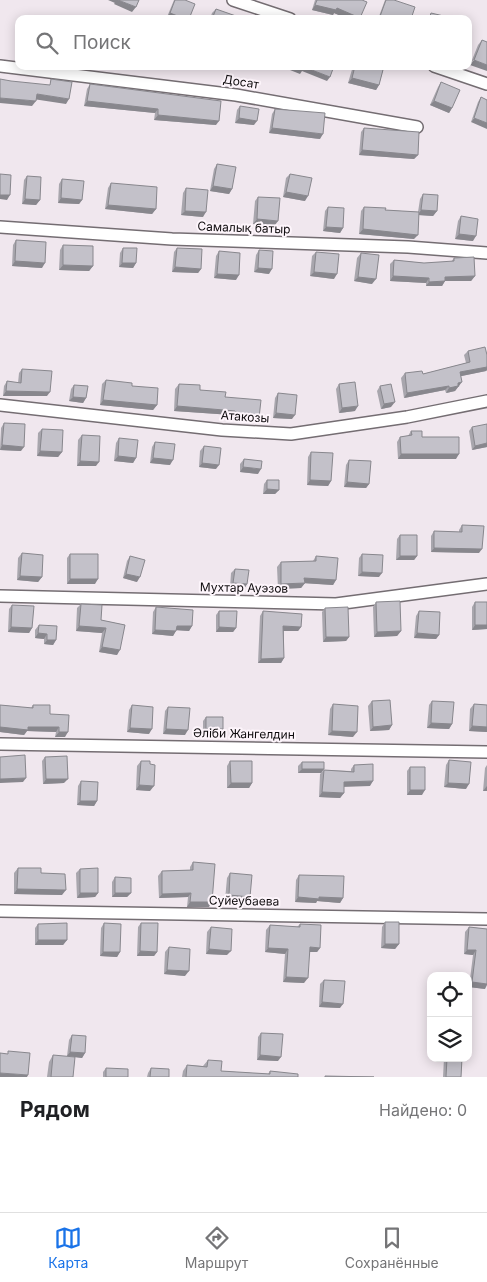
<!DOCTYPE html>
<html lang="ru">
<meta charset="utf-8">
<style>
:root{--surface:#fff;--page:#f6f6f6;--text:#202124;--muted:#757577;--line:#e0e0e0;--accent:#1a73e8}
body{margin:0;font-family:Inter,sans-serif;background:var(--page);color:var(--text)}
.controls{position:absolute;right:15px;bottom:15px;display:grid;overflow:hidden;border-radius:10px;box-shadow:0 2px 12px #0003}
.controls button{width:45px;height:45px;display:grid;place-items:center;padding:0;border:0;border-bottom:1px solid var(--line);background:var(--surface);color:var(--text);font:25px sans-serif}
.list{margin:0;padding:0;list-style:none}
h2{display:flex;justify-content:space-between;align-items:center;height:65px;margin:0;padding:0 20px;font-size:21px}
h2 small{font-size:16px;font-weight:400;color:var(--muted)}
.icon{flex:none;width:28px;height:28px;fill:none;stroke:currentColor;stroke-width:2;stroke-linecap:round;stroke-linejoin:round}
.map{position:relative;flex:none;width:487px;height:1077px;overflow:hidden}
.search{position:absolute;background:var(--surface);box-shadow:0 2px 12px #0003;left:15px;right:15px;top:15px;height:55px;display:flex;align-items:center;gap:12px;box-sizing:border-box;padding:0 18px;border-radius:10px;color:var(--muted);font-size:19px}
.sheet{height:135px;background:var(--surface)}
nav{display:flex;justify-content:space-around;align-items:center;box-sizing:border-box;height:70px;border-top:1px solid var(--line);background:var(--surface);font-size:14px;color:var(--muted)}
nav a{display:grid;justify-items:center;gap:2px}
nav .on{color:var(--accent)}
.map>svg:first-child{display:block}
.lines{fill:none;stroke-linecap:round;stroke-linejoin:round}
.street-casing{stroke:#746d72;stroke-width:14}
.street{stroke:#fff;stroke-width:11}
.wall{fill:#a8a6ad}
.shaded-wall{fill:#88878d}
.building{fill:#c3c1c9;stroke:#88878d}
.labels{text-anchor:middle;stroke-width:4;stroke-linejoin:round;paint-order:stroke}
.street-label{font-size:12px;fill:#0d0a0c;stroke:#fdf5fb}
</style>
<div class="map">
<svg width="487" height="1077" viewBox="0 0 487 1077">
<rect width="100%" height="100%" fill="#f0e7ee"/>
<g class="lines">
<g class="street-casing">
<path id="street" d="M 233,0 L 290,19
M 0,66 L 236,95 L 417,127
M 434,66 L 487,84
M 0,227 L 172,239 L 408,247 L 487,253
M 0,405 L 222,430 L 291,434 L 407,417 L 487,401
M 0,596 L 336,604 L 487,584
M 0,744 L 487,752
M 0,911 L 487,919"/>
</g>
<use href="#street" class="street"/>
</g>
<path class="wall" d="M 174,0 L 185,0 L 189,19 L 171,19 L 167,17 Z
M 315,0 L 362,0 L 360,18 L 359,19 L 348,19 L 334,13 L 333,15 L 312,10 Z
M 385,0 L 394,0 L 411,19 L 378,19 Z
M 216,9 L 235,19 L 210,19 L 212,13 Z
M 482,40 L 487,42 L 470,65 L 478,45 Z
M 353,66 L 384,66 L 379,85 L 376,90 L 348,83 Z
M 441,82 L 452,108 L 449,113 L 430,105 L 438,87 Z
M 90,84 L 216,125 L 154,120 L 155,113 L 84,106 L 87,89 Z
M 481,97 L 487,100 L 471,122 L 478,102 Z
M 240,106 L 254,125 L 235,123 L 237,110 Z
M 275,109 L 320,139 L 269,133 L 272,114 Z
M 364,128 L 418,155 L 414,159 L 359,155 L 361,132 Z
M 217,164 L 232,189 L 229,194 L 210,191 L 214,169 Z
M 290,174 L 305,201 L 283,197 L 286,178 Z
M 27,176 L 40,200 L 36,205 L 22,204 L 24,180 Z
M 62,179 L 82,200 L 79,204 L 58,203 L 59,184 Z
M 111,183 L 156,209 L 152,214 L 105,209 L 108,188 Z
M 186,188 L 203,217 L 181,215 L 183,193 Z
M 423,194 L 437,211 L 433,216 L 419,215 L 414,239 L 359,234 L 361,211 L 364,207 L 385,210 L 418,212 L 420,199 Z
M 258,197 L 275,225 L 253,224 L 255,201 Z
M 328,207 L 343,228 L 340,233 L 323,231 L 325,211 Z
M 461,216 L 473,241 L 455,239 L 458,221 Z
M 16,240 L 42,268 L 12,266 L 13,245 Z
M 63,245 L 93,266 L 89,271 L 59,270 L 60,250 Z
M 123,248 L 136,263 L 133,268 L 119,267 L 120,253 Z
M 177,248 L 201,269 L 198,273 L 172,272 L 174,252 Z
M 259,250 L 269,274 L 254,272 L 256,255 Z
M 219,251 L 236,280 L 214,278 L 216,256 Z
M 316,252 L 334,279 L 310,276 L 312,256 Z
M 361,253 L 372,284 L 354,281 L 357,258 Z
M 454,258 L 475,276 L 471,281 L 445,281 L 442,286 L 426,286 L 426,283 L 390,281 L 390,264 L 394,260 L 424,263 L 451,262 Z
M 468,351 L 487,367 L 487,370 L 486,371 L 461,376 L 459,387 L 458,387 L 455,391 L 446,393 L 445,390 L 404,398 L 401,378 L 405,373 L 423,374 L 466,363 L 464,355 Z
M 22,369 L 47,396 L 3,396 L 4,386 L 7,381 L 18,383 L 19,373 Z
M 106,380 L 132,386 L 157,405 L 153,410 L 100,405 L 102,384 Z
M 179,384 L 225,397 L 256,422 L 232,420 L 232,415 L 174,411 L 175,389 Z
M 339,384 L 355,411 L 339,413 L 336,389 Z
M 74,385 L 86,398 L 83,403 L 69,401 L 71,389 Z
M 380,386 L 391,407 L 381,409 L 377,391 Z
M 278,393 L 292,419 L 273,418 L 275,398 Z
M 4,423 L 21,451 L 0,450 L 1,428 Z
M 472,427 L 487,447 L 472,450 L 469,431 Z
M 42,429 L 62,452 L 58,457 L 37,456 L 38,433 Z
M 411,431 L 422,437 L 456,459 L 398,459 L 397,442 L 400,437 L 408,436 Z
M 82,435 L 96,466 L 77,466 L 78,440 Z
M 119,438 L 136,458 L 133,463 L 114,461 L 116,443 Z
M 155,442 L 170,465 L 150,463 L 152,447 Z
M 204,446 L 216,469 L 199,467 L 200,451 Z
M 311,452 L 331,481 L 328,486 L 307,485 L 308,457 Z
M 244,459 L 258,474 L 240,472 L 240,464 Z
M 349,460 L 369,484 L 366,488 L 344,487 L 346,465 Z
M 267,480 L 279,490 L 275,494 L 263,494 L 264,484 Z
M 462,525 L 479,553 L 431,552 L 431,536 L 434,531 L 459,532 L 459,530 Z
M 400,535 L 417,556 L 414,560 L 396,560 L 397,539 Z
M 22,553 L 42,577 L 38,582 L 17,580 L 18,558 Z
M 70,554 L 95,584 L 67,584 L 67,558 Z
M 362,554 L 379,577 L 358,576 L 359,558 Z
M 130,556 L 137,582 L 123,578 L 127,561 Z
M 316,556 L 336,580 L 333,585 L 305,583 L 301,588 L 278,589 L 277,567 L 281,562 L 313,561 Z
M 235,569 L 247,584 L 244,589 L 230,588 L 231,573 Z
M 376,602 L 401,631 L 397,636 L 374,637 L 373,607 Z
M 475,602 L 487,602 L 487,629 L 472,630 L 472,607 Z
M 81,604 L 101,620 L 125,625 L 117,655 L 99,652 L 102,633 L 76,631 L 77,608 Z
M 12,605 L 32,628 L 29,633 L 8,632 L 9,609 Z
M 156,607 L 192,626 L 189,631 L 176,630 L 173,636 L 152,634 L 153,612 Z
M 325,608 L 349,637 L 346,641 L 323,642 L 322,612 Z
M 219,611 L 236,628 L 233,632 L 216,632 L 216,615 Z
M 263,611 L 301,627 L 298,631 L 284,631 L 284,658 L 281,663 L 258,663 L 260,616 Z
M 419,611 L 439,635 L 436,639 L 414,638 L 416,616 Z
M 39,625 L 56,640 L 53,645 L 44,644 L 44,639 L 35,638 L 35,630 Z
M 372,701 L 392,725 L 389,730 L 370,731 L 368,706 Z
M 432,701 L 452,724 L 449,729 L 427,728 L 429,705 Z
M 333,704 L 353,737 L 328,735 L 330,709 Z
M 474,704 L 487,705 L 487,732 L 469,731 L 470,709 Z
M 0,705 L 31,708 L 33,705 L 50,714 L 65,737 L 55,737 L 56,732 L 27,731 L 24,735 L 0,732 Z
M 132,705 L 149,734 L 127,732 L 129,710 Z
M 168,707 L 185,735 L 163,734 L 165,711 Z
M 206,717 L 223,729 L 220,734 L 203,734 L 203,721 Z
M 45,757 L 64,783 L 43,784 L 42,761 Z
M 449,760 L 466,789 L 444,787 L 446,765 Z
M 141,761 L 150,764 L 150,791 L 136,790 L 137,766 Z
M 230,761 L 252,783 L 249,788 L 227,788 L 227,766 Z
M 302,762 L 324,769 L 321,773 L 298,773 L 298,766 Z
M 354,765 L 370,786 L 344,786 L 344,793 L 340,798 L 319,797 L 320,774 L 324,770 L 351,771 L 351,769 Z
M 487,765 L 487,791 L 483,791 L 485,768 Z
M 410,767 L 422,795 L 407,795 L 407,771 Z
M 81,781 L 97,801 L 94,806 L 77,805 L 78,786 Z
M 193,862 L 209,907 L 187,907 L 188,897 L 159,898 L 158,876 L 162,871 L 190,870 L 190,867 Z
M 18,868 L 41,873 L 62,895 L 14,894 L 14,873 Z
M 80,869 L 98,893 L 95,897 L 77,898 L 76,873 Z
M 230,873 L 247,902 L 225,900 L 227,878 Z
M 299,875 L 343,898 L 340,903 L 317,901 L 316,903 L 295,902 L 296,880 Z
M 115,877 L 131,893 L 127,897 L 112,897 L 112,882 Z
M 385,922 L 399,944 L 395,949 L 381,948 L 382,927 Z
M 104,923 L 120,952 L 117,957 L 100,956 L 101,928 Z
M 141,923 L 157,952 L 154,956 L 137,956 L 138,927 Z
M 38,924 L 67,940 L 63,945 L 35,945 L 35,928 Z
M 300,924 L 320,948 L 317,952 L 310,952 L 304,983 L 283,982 L 285,954 L 265,952 L 266,930 L 270,925 L 297,927 Z
M 211,927 L 227,955 L 206,954 L 207,932 Z
M 469,927 L 487,929 L 485,989 L 469,987 L 473,955 L 464,954 L 465,932 Z
M 169,947 L 185,976 L 164,974 L 165,952 Z
M 324,980 L 340,1008 L 319,1007 L 320,984 Z
M 261,1033 L 278,1061 L 257,1060 L 258,1037 Z
M 72,1035 L 85,1053 L 82,1058 L 67,1056 L 69,1040 Z
M 53,1055 L 73,1077 L 47,1077 L 49,1062 Z
M 444,1058 L 462,1058 L 461,1077 L 443,1077 Z
M 208,1060 L 221,1071 L 268,1074 L 270,1071 L 298,1077 L 182,1077 L 183,1071 L 187,1065 L 203,1066 Z
M 106,1068 L 128,1077 L 103,1077 L 103,1072 Z
M 151,1068 L 169,1077 L 147,1077 L 148,1073 Z"/>
<path class="shaded-wall" d="M 108,0 L 117,0 L 115,3 Z
M 117,0 L 118,0 L 136,7 L 132,12 L 114,4 Z
M 315,5 L 337,8 L 360,18 L 359,19 L 348,19 L 334,13 L 333,15 L 312,10 Z
M 170,13 L 185,19 L 171,19 L 167,17 Z
M 474,60 L 487,65 L 487,71 L 470,65 Z
M 280,66 L 304,67 L 330,77 L 327,81 L 302,71 L 300,74 Z
M 352,78 L 379,85 L 376,90 L 348,83 Z
M 37,94 L 69,99 L 66,104 L 33,99 Z
M 0,98 L 36,101 L 32,106 L 0,103 Z
M 87,101 L 158,109 L 155,113 L 84,106 Z
M 434,101 L 452,108 L 449,113 L 430,105 Z
M 158,115 L 219,121 L 216,125 L 154,120 Z
M 239,118 L 257,121 L 254,125 L 235,123 Z
M 474,118 L 487,123 L 487,129 L 471,122 Z
M 272,128 L 323,134 L 320,139 L 269,133 Z
M 362,150 L 418,155 L 414,159 L 359,155 Z
M 213,186 L 232,189 L 229,194 L 210,191 Z
M 286,192 L 308,196 L 305,201 L 283,197 Z
M 0,195 L 10,195 L 7,200 L 0,199 Z
M 61,198 L 82,200 L 79,204 L 58,203 Z
M 25,199 L 40,200 L 36,205 L 22,204 Z
M 108,205 L 156,209 L 152,214 L 105,209 Z
M 421,210 L 437,211 L 433,216 L 418,215 Z
M 185,211 L 206,212 L 203,217 L 181,215 Z
M 257,219 L 278,221 L 275,225 L 253,224 Z
M 326,227 L 343,228 L 340,233 L 323,231 Z
M 363,229 L 418,235 L 414,239 L 359,234 Z
M 459,234 L 476,236 L 473,241 L 455,239 Z
M 15,261 L 45,263 L 42,268 L 12,266 Z
M 122,263 L 136,263 L 133,268 L 119,267 Z
M 63,265 L 93,266 L 89,271 L 59,270 Z
M 175,267 L 201,269 L 198,273 L 172,272 Z
M 258,268 L 272,269 L 269,274 L 254,272 Z
M 314,272 L 337,274 L 334,279 L 310,276 Z
M 217,274 L 239,275 L 236,280 L 214,278 Z
M 393,276 L 429,278 L 426,283 L 390,281 Z
M 475,276 L 471,281 L 445,281 L 442,286 L 426,286 L 429,282 L 445,277 Z
M 358,277 L 376,279 L 372,284 L 354,281 Z
M 487,367 L 487,370 L 486,371 L 457,377 L 460,372 Z
M 462,382 L 455,391 L 446,393 L 449,388 L 458,383 Z
M 449,386 L 445,390 L 404,398 L 407,393 Z
M 6,391 L 50,392 L 47,396 L 3,396 Z
M 73,397 L 86,398 L 83,403 L 69,401 Z
M 103,400 L 157,405 L 153,410 L 100,405 Z
M 395,402 L 391,407 L 381,409 L 384,404 Z
M 177,406 L 235,411 L 232,415 L 174,411 Z
M 358,406 L 355,411 L 339,413 L 342,408 Z
M 276,413 L 295,415 L 292,419 L 273,418 Z
M 235,415 L 259,418 L 256,422 L 232,420 Z
M 487,443 L 487,447 L 472,450 L 475,446 Z
M 2,445 L 24,447 L 21,451 L 0,450 Z
M 40,451 L 62,452 L 58,457 L 37,456 Z
M 401,454 L 459,454 L 456,459 L 398,459 Z
M 118,456 L 136,458 L 133,463 L 114,461 Z
M 153,458 L 173,460 L 170,465 L 150,463 Z
M 80,461 L 99,462 L 96,466 L 77,466 Z
M 202,463 L 219,465 L 216,469 L 199,467 Z
M 243,467 L 261,469 L 258,474 L 240,472 Z
M 310,480 L 331,481 L 328,486 L 307,485 Z
M 347,482 L 369,484 L 366,488 L 344,487 Z
M 267,489 L 279,490 L 275,494 L 263,494 Z
M 434,548 L 482,549 L 479,553 L 431,552 Z
M 400,556 L 417,556 L 414,560 L 396,560 Z
M 362,572 L 382,573 L 379,577 L 358,576 Z
M 126,574 L 140,577 L 137,582 L 123,578 Z
M 20,576 L 42,577 L 38,582 L 17,580 Z
M 304,578 L 336,580 L 333,585 L 301,583 Z
M 70,579 L 98,579 L 95,584 L 67,584 Z
M 233,583 L 247,584 L 244,589 L 230,588 Z
M 305,583 L 301,588 L 278,589 L 281,584 Z
M 475,625 L 487,625 L 487,629 L 472,630 Z
M 79,626 L 106,628 L 102,633 L 76,631 Z
M 177,626 L 192,626 L 189,631 L 174,630 Z
M 283,626 L 301,627 L 298,631 L 280,631 Z
M 11,627 L 32,628 L 29,633 L 8,632 Z
M 219,627 L 236,628 L 233,632 L 216,632 Z
M 155,630 L 176,631 L 173,636 L 152,634 Z
M 401,631 L 397,636 L 374,637 L 377,632 Z
M 38,633 L 47,634 L 44,639 L 35,638 Z
M 417,633 L 439,635 L 436,639 L 414,638 Z
M 326,637 L 349,637 L 346,641 L 323,642 Z
M 47,640 L 56,640 L 53,645 L 44,644 Z
M 102,647 L 120,650 L 117,655 L 99,652 Z
M 284,658 L 281,663 L 258,663 L 261,659 Z
M 431,723 L 452,724 L 449,729 L 427,728 Z
M 392,725 L 389,730 L 370,731 L 373,727 Z
M 472,726 L 487,727 L 487,732 L 469,731 Z
M 0,727 L 59,727 L 56,732 L 27,731 L 24,735 L 0,732 Z
M 130,728 L 152,729 L 149,734 L 127,732 Z
M 166,729 L 188,730 L 185,735 L 163,734 Z
M 206,729 L 223,729 L 220,734 L 203,734 Z
M 332,731 L 357,732 L 353,737 L 328,735 Z
M 59,732 L 68,732 L 65,737 L 55,737 Z
M 302,769 L 324,769 L 321,773 L 298,773 Z
M 26,778 L 23,782 L 0,783 L 0,779 Z
M 46,779 L 68,779 L 64,783 L 43,784 Z
M 373,781 L 370,786 L 341,787 L 344,782 Z
M 231,783 L 252,783 L 249,788 L 227,788 Z
M 448,783 L 469,784 L 466,789 L 444,787 Z
M 139,785 L 154,786 L 150,791 L 136,790 Z
M 487,786 L 487,791 L 483,791 Z
M 410,790 L 425,790 L 422,795 L 407,795 Z
M 322,792 L 344,793 L 340,798 L 319,797 Z
M 80,801 L 97,801 L 94,806 L 77,805 Z
M 17,889 L 66,890 L 62,895 L 14,894 Z
M 80,893 L 98,893 L 95,897 L 77,898 Z
M 115,893 L 131,893 L 127,897 L 112,897 Z
M 191,893 L 188,897 L 159,898 L 162,894 Z
M 229,895 L 250,897 L 247,902 L 225,900 Z
M 298,897 L 319,897 L 343,898 L 340,903 L 317,901 L 316,903 L 295,902 Z
M 190,902 L 212,902 L 209,907 L 187,907 Z
M 38,940 L 67,940 L 63,945 L 35,945 Z
M 385,944 L 399,944 L 395,949 L 381,948 Z
M 310,947 L 320,948 L 317,952 L 307,952 Z
M 268,948 L 288,949 L 285,954 L 265,952 Z
M 209,949 L 231,951 L 227,955 L 206,954 Z
M 467,950 L 476,950 L 473,955 L 464,954 Z
M 140,951 L 157,952 L 154,956 L 137,956 Z
M 103,952 L 120,952 L 117,957 L 100,956 Z
M 167,970 L 189,971 L 185,976 L 164,974 Z
M 286,977 L 308,978 L 304,983 L 283,982 Z
M 472,982 L 487,984 L 487,985 L 485,989 L 469,987 Z
M 322,1002 L 343,1004 L 340,1008 L 319,1007 Z
M 70,1052 L 85,1053 L 82,1058 L 67,1056 Z
M 260,1055 L 281,1057 L 278,1061 L 257,1060 Z
M 0,1073 L 28,1075 L 27,1077 L 0,1077 Z"/>
<path class="building" d="M 118,0 L 139,0 L 136,7 Z
M 175,0 L 185,0 L 195,4 L 189,19 L 185,19 L 170,13 Z
M 317,0 L 362,0 L 367,2 L 360,18 L 337,8 L 336,10 L 315,5 Z
M 386,0 L 394,0 L 415,7 L 411,19 L 379,19 Z
M 216,9 L 236,16 L 235,19 L 212,19 Z
M 431,13 L 452,18 L 452,19 L 429,19 Z
M 482,40 L 487,42 L 487,65 L 474,60 Z
M 296,66 L 334,66 L 330,77 L 304,67 L 303,69 Z
M 355,66 L 384,66 L 379,85 L 352,78 Z
M 0,79 L 11,81 L 50,85 L 51,79 L 72,82 L 69,99 L 37,94 L 36,101 L 0,98 Z
M 441,82 L 460,90 L 452,108 L 434,101 Z
M 90,84 L 221,101 L 219,121 L 158,115 L 158,109 L 87,101 Z
M 481,97 L 487,100 L 487,123 L 474,118 Z
M 240,106 L 259,109 L 257,121 L 239,118 Z
M 275,109 L 325,113 L 323,134 L 272,128 Z
M 364,128 L 419,132 L 418,155 L 362,150 Z
M 217,164 L 236,167 L 232,189 L 213,186 Z
M 0,174 L 11,175 L 10,195 L 0,195 Z
M 290,174 L 312,178 L 308,196 L 286,192 Z
M 27,176 L 41,177 L 40,200 L 25,199 Z
M 62,179 L 84,181 L 82,200 L 61,198 Z
M 111,183 L 157,187 L 156,209 L 108,205 Z
M 186,188 L 208,190 L 206,212 L 185,211 Z
M 423,194 L 438,195 L 437,211 L 421,210 Z
M 258,197 L 280,198 L 278,221 L 257,219 Z
M 328,207 L 344,208 L 343,228 L 326,227 Z
M 364,207 L 386,208 L 385,210 L 419,212 L 418,235 L 363,229 Z
M 461,216 L 478,219 L 476,236 L 459,234 Z
M 16,240 L 46,242 L 45,263 L 15,261 Z
M 63,245 L 93,246 L 93,266 L 63,265 Z
M 123,248 L 137,248 L 136,263 L 122,263 Z
M 177,248 L 202,249 L 201,269 L 175,267 Z
M 259,250 L 273,251 L 272,269 L 258,268 Z
M 219,251 L 240,253 L 239,275 L 217,274 Z
M 316,252 L 339,254 L 337,274 L 314,272 Z
M 361,253 L 379,255 L 376,279 L 358,277 Z
M 474,257 L 475,276 L 445,277 L 445,281 L 429,282 L 429,278 L 393,276 L 394,260 L 424,263 L 454,261 L 454,258 Z
M 485,347 L 487,355 L 487,367 L 460,372 L 462,382 L 458,383 L 458,386 L 449,388 L 449,386 L 407,393 L 405,373 L 422,371 L 423,374 L 470,362 L 468,351 Z
M 22,369 L 52,371 L 50,392 L 6,391 L 7,381 L 21,383 Z
M 106,380 L 132,383 L 132,386 L 158,388 L 157,405 L 103,400 Z
M 355,382 L 358,406 L 342,408 L 339,384 Z
M 179,384 L 200,385 L 200,390 L 226,392 L 225,397 L 261,400 L 259,418 L 235,415 L 235,411 L 177,406 Z
M 391,384 L 395,402 L 384,404 L 380,386 Z
M 74,385 L 88,386 L 86,398 L 73,397 Z
M 278,393 L 297,395 L 295,415 L 276,413 Z
M 4,423 L 25,424 L 24,447 L 2,445 Z
M 487,424 L 487,443 L 475,446 L 472,427 Z
M 42,429 L 63,430 L 62,452 L 40,451 Z
M 411,431 L 422,431 L 422,437 L 459,437 L 459,454 L 401,454 L 400,437 L 412,435 Z
M 82,435 L 100,436 L 99,462 L 80,461 Z
M 119,438 L 138,440 L 136,458 L 118,456 Z
M 155,442 L 175,444 L 173,460 L 153,458 Z
M 204,446 L 221,448 L 219,465 L 202,463 Z
M 311,452 L 333,453 L 331,481 L 310,480 Z
M 244,459 L 262,461 L 261,469 L 243,467 Z
M 349,460 L 371,461 L 369,484 L 347,482 Z
M 267,480 L 279,480 L 279,490 L 267,489 Z
M 462,525 L 484,526 L 482,549 L 434,548 L 434,531 L 462,532 Z
M 400,535 L 417,535 L 417,556 L 400,556 Z
M 22,553 L 43,555 L 42,577 L 20,576 Z
M 70,554 L 98,554 L 98,579 L 70,579 Z
M 362,554 L 383,555 L 382,573 L 362,572 Z
M 130,556 L 145,560 L 140,577 L 126,574 Z
M 316,556 L 338,558 L 336,580 L 304,578 L 305,583 L 281,584 L 281,562 L 316,561 Z
M 235,569 L 249,570 L 247,584 L 233,583 Z
M 400,601 L 401,631 L 377,632 L 376,602 Z
M 475,602 L 487,602 L 487,625 L 475,625 Z
M 81,604 L 102,605 L 101,620 L 125,625 L 120,650 L 102,647 L 106,628 L 79,626 Z
M 12,605 L 34,606 L 32,628 L 11,627 Z
M 156,607 L 193,610 L 192,626 L 177,626 L 176,631 L 155,630 Z
M 348,607 L 349,637 L 326,637 L 325,608 Z
M 219,611 L 237,611 L 236,628 L 219,627 Z
M 263,611 L 302,614 L 301,627 L 283,626 L 284,658 L 261,659 Z
M 419,611 L 440,612 L 439,635 L 417,633 Z
M 39,625 L 57,626 L 56,640 L 47,640 L 47,634 L 38,633 Z
M 390,700 L 392,725 L 373,727 L 372,701 Z
M 432,701 L 454,702 L 452,724 L 431,723 Z
M 333,704 L 358,706 L 357,732 L 332,731 Z
M 474,704 L 487,705 L 487,727 L 472,726 Z
M 0,705 L 33,708 L 33,705 L 50,705 L 50,714 L 69,715 L 68,732 L 59,732 L 59,727 L 28,727 L 28,730 L 0,727 Z
M 132,705 L 153,707 L 152,729 L 130,728 Z
M 168,707 L 190,708 L 188,730 L 166,729 Z
M 206,717 L 223,717 L 223,729 L 206,729 Z
M 25,755 L 26,778 L 0,779 L 0,757 Z
M 67,756 L 68,779 L 46,779 L 45,757 Z
M 449,760 L 471,762 L 469,784 L 448,783 Z
M 141,761 L 150,761 L 150,764 L 155,765 L 154,786 L 139,785 Z
M 230,761 L 252,761 L 252,783 L 231,783 Z
M 302,762 L 324,762 L 324,769 L 302,769 Z
M 373,764 L 373,781 L 344,782 L 344,793 L 322,792 L 324,770 L 354,772 L 354,765 Z
M 410,767 L 425,767 L 425,790 L 410,790 Z
M 81,781 L 98,782 L 97,801 L 80,801 Z
M 193,862 L 215,864 L 212,902 L 190,902 L 191,893 L 162,894 L 162,871 L 193,870 Z
M 18,868 L 41,868 L 41,873 L 65,874 L 66,890 L 17,889 Z
M 98,868 L 98,893 L 80,893 L 80,869 Z
M 230,873 L 252,875 L 250,897 L 229,895 Z
M 299,875 L 344,876 L 343,898 L 319,897 L 319,899 L 298,897 Z
M 115,877 L 131,878 L 131,893 L 115,893 Z
M 385,922 L 399,922 L 399,944 L 385,944 Z
M 67,923 L 67,940 L 38,940 L 38,924 Z
M 104,923 L 121,924 L 120,952 L 103,952 Z
M 141,923 L 158,923 L 157,952 L 140,951 Z
M 300,924 L 321,925 L 320,948 L 310,947 L 308,978 L 286,977 L 288,949 L 268,948 L 270,925 L 300,927 Z
M 211,927 L 232,929 L 231,951 L 209,949 Z
M 469,927 L 487,929 L 487,984 L 472,982 L 476,950 L 467,950 Z
M 169,947 L 190,949 L 189,971 L 167,970 Z
M 324,980 L 345,981 L 343,1004 L 322,1002 Z
M 261,1033 L 283,1034 L 281,1057 L 260,1055 Z
M 72,1035 L 86,1036 L 85,1053 L 70,1052 Z
M 8,1051 L 30,1053 L 28,1075 L 0,1073 L 0,1053 L 8,1054 Z
M 53,1055 L 75,1057 L 73,1077 L 51,1077 Z
M 447,1058 L 462,1058 L 461,1077 L 446,1077 Z
M 208,1060 L 222,1061 L 221,1071 L 270,1074 L 270,1071 L 298,1074 L 298,1077 L 186,1077 L 187,1065 L 207,1067 Z
M 106,1068 L 128,1069 L 128,1077 L 106,1077 Z
M 151,1068 L 169,1069 L 169,1077 L 150,1077 Z
M 325,1076 L 374,1077 L 325,1077 Z"/>
<g class="labels">
<g class="street-label">
<text transform="translate(241 82) rotate(9)" y="4">Досат</text>
<text transform="translate(244 228) rotate(2)" y="4">Самалық батыр</text>
<text transform="translate(245 417) rotate(4)" y="4">Атакозы</text>
<text transform="translate(244 588) rotate(1)" y="4">Мухтар Ауэзов</text>
<text transform="translate(244 734) rotate(1)" y="4">Әліби Жангелдин</text>
<text transform="translate(244 901) rotate(1)" y="4">Суйеубаева</text>
</g>
</g>
</svg>
<div class="controls">
<button><svg class="icon" aria-label="locate" viewBox="0 0 24 24"><circle cx="12" cy="12" r="6"/><path d="M12 2v4M12 18v4M2 12h4M18 12h4"/></svg></button>
<button><svg class="icon" aria-label="layers" viewBox="0 0 24 24"><path d="M12 4l9 5-9 5-9-5zM3 14l9 5 9-5"/></svg></button>
</div>
<div class="search"><svg class="icon" aria-label="search" viewBox="0 0 24 24"><circle cx="10" cy="10" r="6"/><path d="M15 15l6 6"/></svg>Поиск</div>
</div>
<section class="sheet">
<h2>Рядом<small>Найдено: 0</small></h2>
<ul class="list">
</ul>
</section>
<nav>
<a class="on"><svg class="icon" aria-label="map" viewBox="0 0 24 24"><path d="M3 6l6-2 6 2 6-2v14l-6 2-6-2-6 2zM9 4v14M15 6v14"/></svg>Карта</a>
<a><svg class="icon" aria-label="directions" viewBox="0 0 24 24"><path d="M12 3l9 9-9 9-9-9zM9 14v-3h6M13 9l2 2-2 2"/></svg>Маршрут</a>
<a><svg class="icon" aria-label="saved" viewBox="0 0 24 24"><path d="M7 4h10v16l-5-4-5 4z"/></svg>Сохранённые</a>
</nav>
